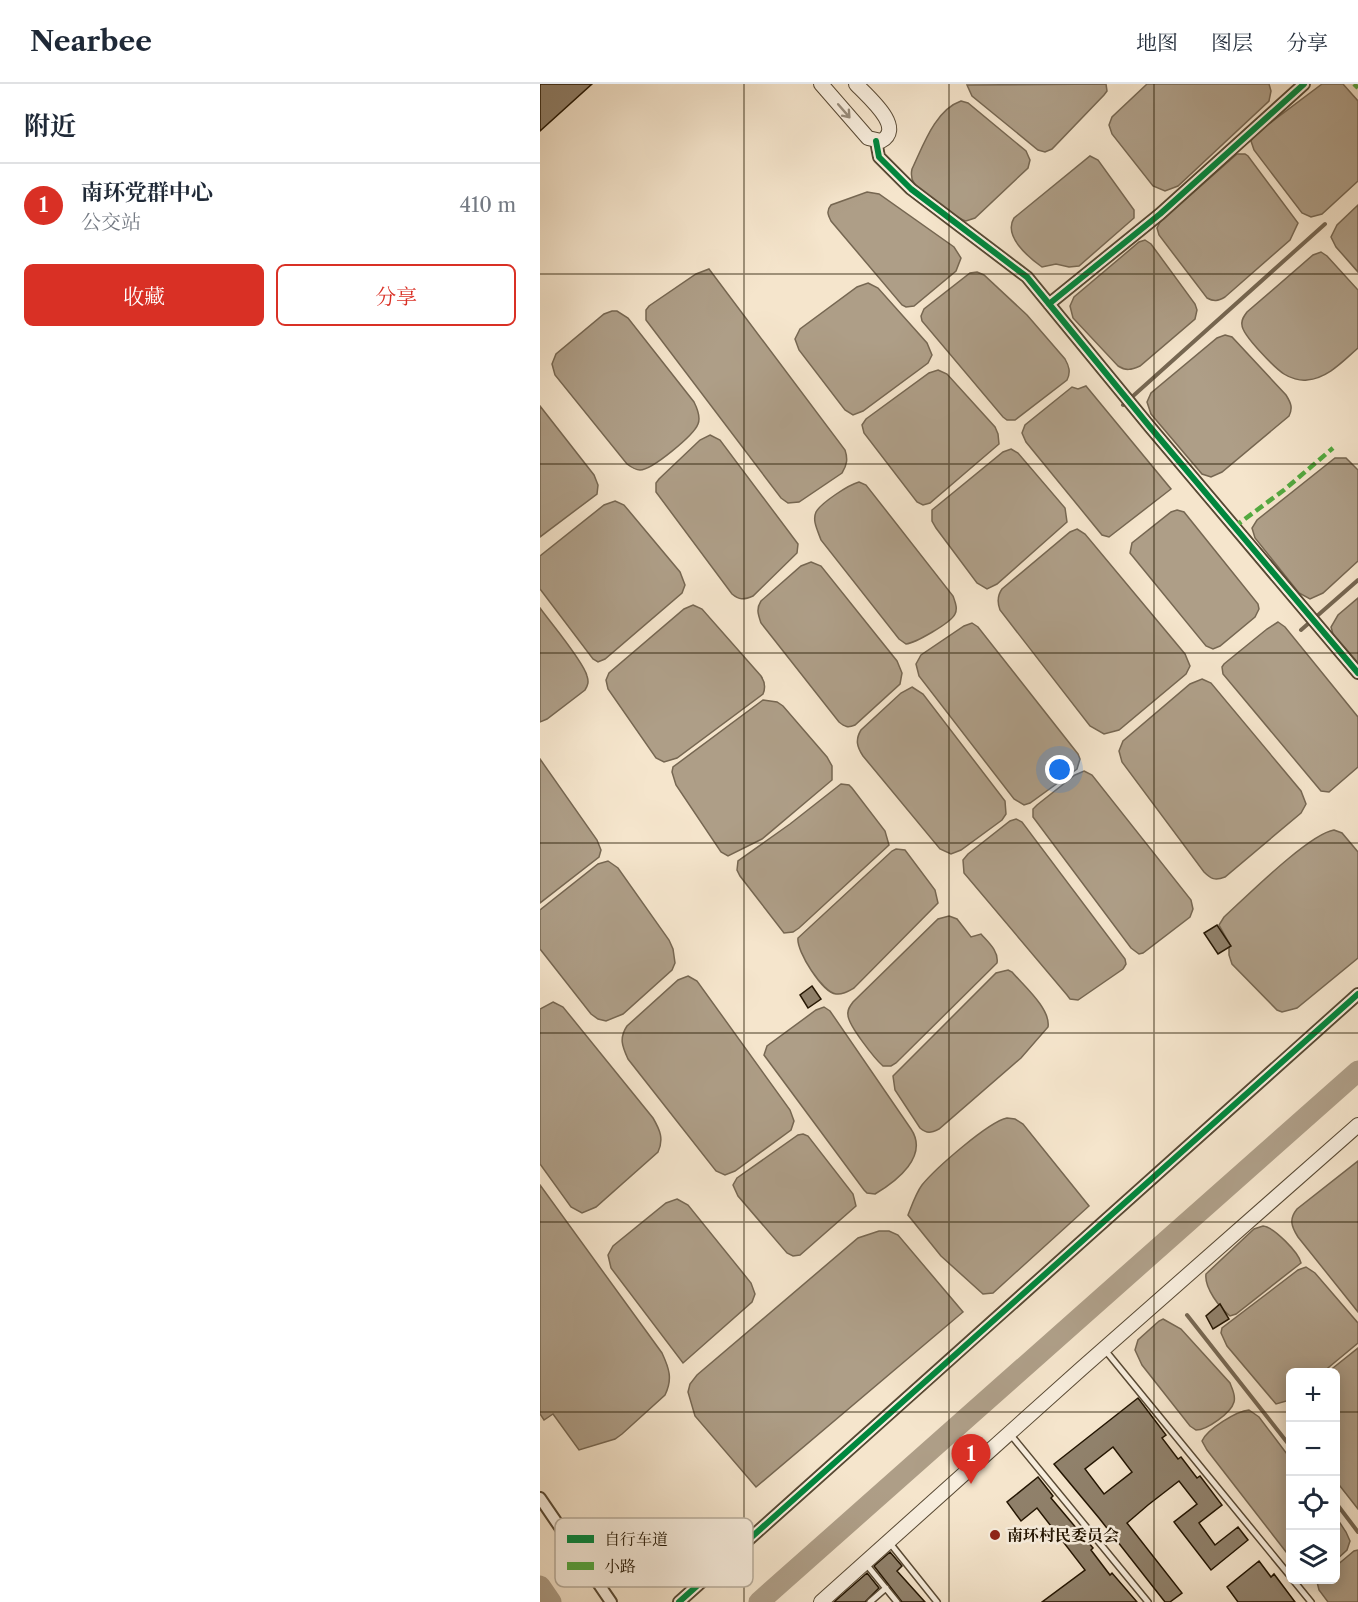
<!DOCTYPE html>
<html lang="zh">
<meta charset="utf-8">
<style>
:root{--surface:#fff;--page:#f6f6f7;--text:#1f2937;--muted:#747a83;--line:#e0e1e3;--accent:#d93025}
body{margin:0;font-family:"Libre Caslon Text","Noto Serif SC",serif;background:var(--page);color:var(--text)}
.controls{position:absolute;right:18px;bottom:18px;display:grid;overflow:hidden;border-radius:9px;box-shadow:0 3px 15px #0003}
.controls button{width:54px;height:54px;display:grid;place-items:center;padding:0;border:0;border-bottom:2px solid var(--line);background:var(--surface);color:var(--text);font:30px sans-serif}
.you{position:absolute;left:520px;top:686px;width:21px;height:21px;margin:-15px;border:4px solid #fff;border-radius:50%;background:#1a73e8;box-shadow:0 0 0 9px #1a73e833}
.badge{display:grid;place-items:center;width:39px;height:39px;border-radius:50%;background:var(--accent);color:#fff;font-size:20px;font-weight:700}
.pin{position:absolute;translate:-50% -50px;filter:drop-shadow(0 2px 3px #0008)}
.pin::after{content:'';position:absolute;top:32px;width:21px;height:18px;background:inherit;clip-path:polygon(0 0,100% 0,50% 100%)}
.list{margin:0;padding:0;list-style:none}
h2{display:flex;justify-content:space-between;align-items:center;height:78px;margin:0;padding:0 24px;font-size:26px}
h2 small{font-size:20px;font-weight:400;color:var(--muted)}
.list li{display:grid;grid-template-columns:39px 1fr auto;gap:18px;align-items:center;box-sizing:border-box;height:84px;padding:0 24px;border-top:2px solid var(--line)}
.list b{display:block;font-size:22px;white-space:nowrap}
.list p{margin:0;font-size:20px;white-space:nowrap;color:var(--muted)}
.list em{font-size:20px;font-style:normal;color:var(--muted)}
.actions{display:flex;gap:12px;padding:18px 24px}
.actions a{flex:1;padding:14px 0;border:2px solid var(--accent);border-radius:9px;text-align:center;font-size:21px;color:var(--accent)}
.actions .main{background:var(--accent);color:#fff}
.icon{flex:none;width:33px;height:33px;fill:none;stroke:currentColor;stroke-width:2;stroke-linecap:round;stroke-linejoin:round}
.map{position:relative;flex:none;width:818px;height:1518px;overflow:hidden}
header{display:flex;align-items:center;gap:36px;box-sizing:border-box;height:84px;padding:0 30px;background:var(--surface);border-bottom:2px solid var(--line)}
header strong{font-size:28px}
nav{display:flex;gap:33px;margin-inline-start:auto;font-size:21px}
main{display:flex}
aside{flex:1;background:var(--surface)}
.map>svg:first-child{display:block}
.water{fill:#ae9e87;stroke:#766752;stroke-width:1.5}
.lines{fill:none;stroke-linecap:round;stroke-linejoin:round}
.stream{stroke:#766752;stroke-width:4}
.river{stroke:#ae9e87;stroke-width:21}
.building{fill:#90816b;stroke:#231502;stroke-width:1.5;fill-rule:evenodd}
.service-casing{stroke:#584934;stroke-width:8}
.minor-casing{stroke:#584934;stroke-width:14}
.tertiary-casing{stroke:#584934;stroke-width:16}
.service{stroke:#f8eede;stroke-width:5}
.minor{stroke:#f8eede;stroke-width:10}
.tertiary{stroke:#f8eede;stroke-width:14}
.quiet{stroke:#53a940;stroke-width:4.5;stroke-dasharray:9 4.5;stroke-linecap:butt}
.cycleway-casing{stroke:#f8eede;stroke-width:10}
.cycleway{stroke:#00873e;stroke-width:6}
.oneway{stroke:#988c7b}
.grid{fill:none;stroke:#231502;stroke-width:1.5;stroke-opacity:0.55}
.poi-dot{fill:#8f2418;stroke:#f8eede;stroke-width:2}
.labels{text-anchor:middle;stroke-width:5;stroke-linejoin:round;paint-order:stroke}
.poi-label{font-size:16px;font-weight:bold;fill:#231502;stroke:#f8eede;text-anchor:start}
.key{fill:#f8eede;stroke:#b8ad9c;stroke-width:1.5}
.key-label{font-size:16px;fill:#231502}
</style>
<header>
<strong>Nearbee</strong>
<nav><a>地图</a><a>图层</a><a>分享</a></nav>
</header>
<main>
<aside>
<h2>附近<small></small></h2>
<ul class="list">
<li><span class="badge">1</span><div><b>南环党群中心</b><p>公交站</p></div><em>410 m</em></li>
</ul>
<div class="actions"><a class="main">收藏</a><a>分享</a></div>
</aside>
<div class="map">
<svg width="818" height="1518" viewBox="0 0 818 1518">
<rect width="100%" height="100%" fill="#f5e5cc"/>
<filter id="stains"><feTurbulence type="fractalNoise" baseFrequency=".00333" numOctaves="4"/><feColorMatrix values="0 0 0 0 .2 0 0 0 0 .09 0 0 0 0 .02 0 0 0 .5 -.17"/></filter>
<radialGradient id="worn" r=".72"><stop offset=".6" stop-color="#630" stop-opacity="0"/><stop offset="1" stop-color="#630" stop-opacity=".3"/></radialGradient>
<path class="water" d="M 566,0 L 567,7 L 564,11 L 512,65 L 505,68 L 498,66 L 432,12 L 427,1 Z
M 607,0 L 729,0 L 731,7 L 729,17 L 638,102 L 625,107 L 613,102 L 572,50 L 569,41 L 572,33 Z
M 782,0 L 803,0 L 818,17 L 818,97 L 782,130 L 771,133 L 762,129 L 714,66 L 711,57 L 714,51 Z
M 421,17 L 428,19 L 486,67 L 490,76 L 488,84 L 435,134 L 426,137 C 418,135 379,106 374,99 C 371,95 371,90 372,85 C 383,62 395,26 421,17 Z
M 697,70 L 705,70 L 708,72 L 758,139 L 750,156 L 685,213 C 678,217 674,218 667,214 L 619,151 L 617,144 L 620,138 Z
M 550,72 L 558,76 L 594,126 L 594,134 L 539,182 L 529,183 L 516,180 L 502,183 C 488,173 463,152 474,134 Z
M 327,108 L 339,110 L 414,163 L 421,174 L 416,187 L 374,222 L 366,223 L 362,221 L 291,137 C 288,131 286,127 291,121 Z
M 818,121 L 818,188 L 796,163 L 791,153 L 797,141 Z
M 605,156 L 611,160 L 655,220 L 657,226 L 655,235 L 600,282 C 591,286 586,287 578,282 L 533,234 L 530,222 L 534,213 L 599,158 Z
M 781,168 L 787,172 L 818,206 L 818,264 C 803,277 788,294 767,296 C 760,297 750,294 744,290 C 735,284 702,251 702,241 C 701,236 704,232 707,228 L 773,171 Z
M 169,185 L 305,366 C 308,375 307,381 302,389 L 259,418 L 248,419 L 241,414 L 106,236 L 106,226 L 109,222 L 156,190 Z
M 437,188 L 444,191 L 487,231 L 525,275 C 529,282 531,288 527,296 L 475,336 L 467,336 L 463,333 L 382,237 L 381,232 L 384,225 L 430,189 Z
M 328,199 L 338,204 L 387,259 L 392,271 L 388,279 L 323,327 L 313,331 L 305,326 L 259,266 L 255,255 L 260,245 L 317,203 Z
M 72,227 L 77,227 L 88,234 L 154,318 C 157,324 161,333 158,340 C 154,351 112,386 100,386 C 95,386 91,383 87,380 L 15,291 L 12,280 L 16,270 L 64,230 Z
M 685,251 L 692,253 L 746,311 C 751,319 753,324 749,332 L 682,388 L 671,393 L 662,390 L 611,330 L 607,318 L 611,309 L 677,254 Z
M 398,286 L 407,290 L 455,343 L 458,350 L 459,360 L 390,419 L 383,421 L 377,418 L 324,349 L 322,341 L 326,335 L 389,289 Z
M 546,302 L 631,405 L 569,453 L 562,451 L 486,358 L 482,349 L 485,341 L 532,303 L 538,305 Z
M 0,322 L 54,391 L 58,401 L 57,410 L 0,453 Z
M 170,351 L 180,356 L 258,460 L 257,469 L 213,512 C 204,516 199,516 192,510 L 116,408 L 116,399 L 119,395 L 160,356 Z
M 471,365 L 478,369 L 525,424 L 527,438 L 457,500 L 447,505 L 437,499 L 396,444 L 392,437 L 392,426 L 463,368 Z
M 795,374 L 806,374 L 818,386 L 818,477 L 783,509 L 770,515 L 759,509 L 715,454 L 712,444 L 717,436 Z
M 319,398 L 326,401 L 413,512 C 415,518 418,524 415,530 C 411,539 375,559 366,560 L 359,555 L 281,456 C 278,447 272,437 276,428 C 281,419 308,401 319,398 Z
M 75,417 L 84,421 L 140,488 L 145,501 L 142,509 L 65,575 L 58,578 L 53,575 L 0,505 L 0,472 L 64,421 Z
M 637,426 L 644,428 L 718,520 L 719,525 L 715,533 L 680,562 L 673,565 L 666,562 L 590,469 L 592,459 L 631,428 Z
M 537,445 L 545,450 L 645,570 L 650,582 L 646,590 L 579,646 L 564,650 L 550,642 L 460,526 C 457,518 457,512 462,505 L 530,448 Z
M 271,478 L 281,482 L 357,577 L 362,589 L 360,600 L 315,641 C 308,644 305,643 299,638 L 221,539 C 218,530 216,525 221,517 L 261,482 Z
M 818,514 L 818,579 L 793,550 L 791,543 L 798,531 Z
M 153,521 L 162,525 L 221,592 C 225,598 226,603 223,610 L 137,674 L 124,678 L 116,674 L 68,605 L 66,596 L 69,589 L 144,525 Z
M 0,524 C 10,538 44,578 47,592 C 49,598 48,601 45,606 L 7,635 L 0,638 Z
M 738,538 L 745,543 L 818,633 L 818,683 L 789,708 L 781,707 L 683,590 L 682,583 L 684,580 L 727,545 Z
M 432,539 L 438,543 L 538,670 L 540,675 L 537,685 L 490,719 L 484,721 L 474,715 L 379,592 L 376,580 L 381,571 L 424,542 Z
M 662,595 L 671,599 L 761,707 L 766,720 L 761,729 L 685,793 C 675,797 671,795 664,788 L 582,678 L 579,667 L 583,657 L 650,600 Z
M 372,603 L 383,610 L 465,717 L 466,730 L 462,736 L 421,766 L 411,770 L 400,765 L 323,672 C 317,663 315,656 321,646 L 361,609 Z
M 223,616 L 237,618 L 243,622 L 287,673 L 292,682 L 292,696 L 222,755 L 188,772 L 181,768 L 136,701 L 132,688 L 133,683 Z
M 0,675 L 57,756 L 61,766 L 59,773 L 0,819 Z
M 544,687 L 552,691 L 651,816 L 653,825 L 650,833 L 603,869 L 599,870 L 591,864 L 493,733 L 493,725 L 497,721 L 535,691 Z
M 301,700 L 309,701 L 312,704 L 345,747 L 349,761 L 259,844 L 253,848 L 244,849 L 200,792 L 197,786 L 198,777 L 250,740 Z
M 476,735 L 482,738 L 585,875 L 586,880 L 583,885 L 538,916 L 530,915 L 527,911 L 424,789 L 423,776 L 428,770 L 470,737 Z
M 794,746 L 802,749 L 818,768 L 818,874 L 757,924 L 742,928 L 737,926 L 692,880 L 689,871 L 689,859 L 679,841 L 684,833 C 706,813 769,750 794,746 Z
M 356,765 L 365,766 L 395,806 L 398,819 L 314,904 C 309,907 303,911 296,910 C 283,909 256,867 258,854 L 352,767 Z
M 68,777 L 78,784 L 129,856 L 133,865 L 135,879 L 132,886 L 83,930 L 66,937 L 58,935 L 51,930 L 0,865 L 0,826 L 58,780 Z
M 409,832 L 417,835 L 431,853 L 441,850 C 448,858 459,867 457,879 L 356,979 L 351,982 L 343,982 C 335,975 308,941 308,931 C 307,926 310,922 313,918 L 398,835 Z
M 468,886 L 472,888 C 483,901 511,925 508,943 L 481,974 L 399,1045 C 391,1049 387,1050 380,1044 L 355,1006 L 353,992 L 456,889 Z
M 148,892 L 157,897 L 250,1026 L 254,1037 L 251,1046 L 195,1087 L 185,1091 L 176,1087 L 88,975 C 82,962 79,954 87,942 L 138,896 Z
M 13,918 L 23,923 L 113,1034 C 120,1046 124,1055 118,1068 L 56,1123 L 42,1129 L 31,1123 L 0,1080 L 0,925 Z
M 284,923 L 290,927 L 371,1045 C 389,1072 357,1097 335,1110 L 327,1109 L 324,1106 L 224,971 L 227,962 L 276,926 Z
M 467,1034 L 475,1035 L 483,1040 L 549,1122 L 453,1209 L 443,1210 L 401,1172 L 368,1131 C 372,1121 376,1109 382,1101 C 395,1085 448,1038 467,1034 Z
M 263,1050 L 268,1052 L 313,1110 L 316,1122 L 260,1171 L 253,1172 L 247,1169 L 198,1112 L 193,1101 L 197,1094 L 258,1051 Z
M 818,1077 L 818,1228 L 758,1153 C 751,1142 749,1135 757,1125 Z
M 0,1101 L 122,1269 C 129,1284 133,1295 125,1311 L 82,1350 L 75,1355 L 39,1366 L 13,1330 L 4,1336 L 0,1330 Z
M 137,1115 L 148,1121 L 211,1199 L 215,1210 L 212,1218 L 143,1279 L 71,1184 L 68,1171 L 73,1162 L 126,1119 Z
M 723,1142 C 734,1143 759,1169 761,1179 L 696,1230 L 690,1232 C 680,1224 664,1204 666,1190 L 714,1145 Z
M 339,1147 L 349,1147 L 358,1151 L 423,1228 L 216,1403 L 155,1332 L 148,1308 L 150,1300 L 157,1291 L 318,1154 Z
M 766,1183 L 775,1189 L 818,1239 L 818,1259 L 783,1288 L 750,1288 L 750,1316 L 736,1320 L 687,1262 L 681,1249 L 682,1244 L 758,1186 Z
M 623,1235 L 641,1245 L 690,1299 C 692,1305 696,1311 694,1318 C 691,1329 667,1346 656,1346 L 650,1342 L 602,1281 L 595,1266 L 598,1256 L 619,1237 Z
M 818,1264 L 818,1425 L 796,1397 L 796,1288 L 788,1288 Z
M 709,1326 L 719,1333 L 750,1374 L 750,1473 L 667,1366 L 662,1357 C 667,1345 697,1327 709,1326 Z
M 796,1433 L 806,1448 L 810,1457 L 807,1466 L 796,1476 Z
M 818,1466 L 818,1518 L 788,1518 L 779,1506 L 777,1498 L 779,1496 L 796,1496 L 796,1482 L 814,1467 Z"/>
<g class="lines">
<path class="stream" d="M 583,321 L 785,140
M 761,546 L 818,496
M 647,1231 L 750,1362
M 796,1419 L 818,1448"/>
<path class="river" d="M 0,1502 L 11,1518
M 219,1518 L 818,987"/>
</g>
<path class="building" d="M 0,0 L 52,0 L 0,47 Z
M 677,841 L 691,862 L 678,870 L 664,849 Z
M 272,902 L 281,915 L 268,924 L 260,911 Z
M 680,1220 L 689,1235 L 673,1245 L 666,1232 Z
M 598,1314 L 626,1351 L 622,1354 L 638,1375 L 641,1373 L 657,1394 L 660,1392 L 682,1421 L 659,1439 L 675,1461 L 698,1443 L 708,1456 L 671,1486 L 634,1438 L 657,1420 L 639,1397 L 608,1421 L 587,1439 L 642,1509 L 630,1518 L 625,1518 L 559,1434 L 514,1380 ZM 573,1363 L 592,1388 L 564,1410 L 545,1385 Z
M 498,1393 L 513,1412 L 511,1414 L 553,1464 L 551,1466 L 570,1491 L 572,1489 L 597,1518 L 502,1518 L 545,1486 L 497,1424 L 481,1437 L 467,1418 Z
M 350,1468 L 362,1482 L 357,1487 L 385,1518 L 362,1518 L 334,1482 Z
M 719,1477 L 731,1493 L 734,1490 L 755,1518 L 698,1518 L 687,1503 Z
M 327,1489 L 339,1504 L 325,1518 L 294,1518 Z"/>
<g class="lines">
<g class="service-casing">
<path id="service" d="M 565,1266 L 750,1492
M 470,1350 L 608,1518
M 349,1458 L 397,1518
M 326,1480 L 357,1518
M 753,1496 L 771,1518
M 330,1518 L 346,1504"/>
</g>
<g class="minor-casing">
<path id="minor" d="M 336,57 L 339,73 L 371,105 L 487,193 L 610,343 L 818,589
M 509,220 L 620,130 L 764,0
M 0,1414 L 71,1518
M 139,1518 L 818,910"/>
</g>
<g class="tertiary-casing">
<path id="tertiary" d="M 281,0 L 328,54 L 341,57 C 366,44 327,12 316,0
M 281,1518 L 541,1285 L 818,1041"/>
</g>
<use href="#service" class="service"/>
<use href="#minor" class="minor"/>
<use href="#tertiary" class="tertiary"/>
<path class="quiet" d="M 814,0 L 818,4
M 694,443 L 744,406 L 793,364"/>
<g class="cycleway-casing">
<path id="cycleway" d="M 336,57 L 339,73 L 371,105 L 487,193 L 610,343 L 818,589
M 509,220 L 620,130 L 764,0
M 139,1518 L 818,910"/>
</g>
<use href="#cycleway" class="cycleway"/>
</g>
<defs><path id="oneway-shaft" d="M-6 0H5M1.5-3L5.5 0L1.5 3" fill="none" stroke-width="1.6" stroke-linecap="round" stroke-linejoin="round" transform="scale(1.5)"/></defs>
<use class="oneway" href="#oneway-shaft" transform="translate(304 27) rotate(49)"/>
<path class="grid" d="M 204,0 L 204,1518M 409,0 L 409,1518M 614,0 L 614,1518M 0,190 L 818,190M 0,380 L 818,380M 0,569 L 818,569M 0,759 L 818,759M 0,949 L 818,949M 0,1138 L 818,1138M 0,1328 L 750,1328M 796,1328 L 818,1328"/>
<circle class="poi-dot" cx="455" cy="1451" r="6"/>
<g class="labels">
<g class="poi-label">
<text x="467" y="1457">南环村民委员会</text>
</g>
</g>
<rect x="15" y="1434" width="198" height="69" rx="9" class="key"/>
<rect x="27" y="1451" width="27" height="8" fill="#00873e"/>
<rect x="27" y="1478" width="27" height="8" fill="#53a940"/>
<g class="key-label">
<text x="64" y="1461">自行车道</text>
<text x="64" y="1488">小路</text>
</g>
<rect width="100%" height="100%" filter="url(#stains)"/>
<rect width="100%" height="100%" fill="url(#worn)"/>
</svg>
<div class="controls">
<button>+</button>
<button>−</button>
<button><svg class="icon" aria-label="locate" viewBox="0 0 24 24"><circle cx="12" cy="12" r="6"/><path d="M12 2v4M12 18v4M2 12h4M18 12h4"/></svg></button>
<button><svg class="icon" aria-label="layers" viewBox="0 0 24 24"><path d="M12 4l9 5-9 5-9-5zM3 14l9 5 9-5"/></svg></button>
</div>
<div class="you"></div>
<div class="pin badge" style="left:431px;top:1400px">1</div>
</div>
</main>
